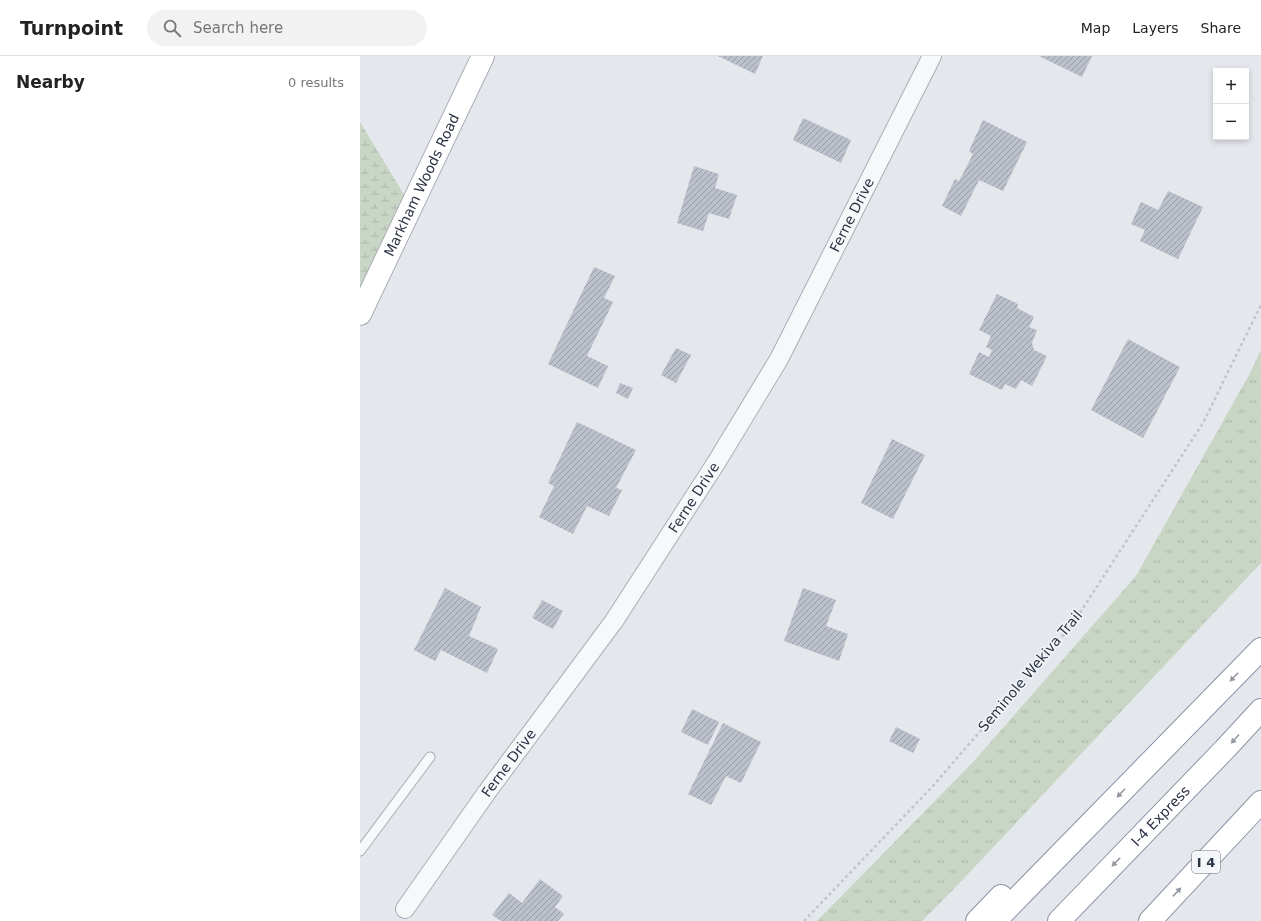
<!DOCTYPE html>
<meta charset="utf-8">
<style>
:root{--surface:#fff;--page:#f2f2f2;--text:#222;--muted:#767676;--line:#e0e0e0}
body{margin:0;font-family:"DejaVu Sans",sans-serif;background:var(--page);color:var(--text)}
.controls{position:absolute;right:12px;top:12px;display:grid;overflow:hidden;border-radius:0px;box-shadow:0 2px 6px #0003}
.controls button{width:36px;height:36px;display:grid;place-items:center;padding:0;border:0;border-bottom:1px solid var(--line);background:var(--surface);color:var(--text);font:20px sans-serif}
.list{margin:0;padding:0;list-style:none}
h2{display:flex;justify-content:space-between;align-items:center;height:52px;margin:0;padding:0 16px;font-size:17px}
h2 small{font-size:13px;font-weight:400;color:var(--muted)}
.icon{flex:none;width:22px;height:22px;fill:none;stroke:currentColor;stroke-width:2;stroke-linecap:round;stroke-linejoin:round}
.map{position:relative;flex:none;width:901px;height:865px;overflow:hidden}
header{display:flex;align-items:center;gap:24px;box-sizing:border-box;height:56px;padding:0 20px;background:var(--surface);border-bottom:1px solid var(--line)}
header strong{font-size:19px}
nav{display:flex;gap:22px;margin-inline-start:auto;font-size:14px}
.search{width:280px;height:36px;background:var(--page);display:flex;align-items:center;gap:10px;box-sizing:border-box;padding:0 14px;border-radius:22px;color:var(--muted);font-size:15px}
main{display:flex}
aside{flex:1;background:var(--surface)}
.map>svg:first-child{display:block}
.grass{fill:url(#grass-tufts)}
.wetland{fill:url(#wetland-marsh)}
.building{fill:url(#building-hatch)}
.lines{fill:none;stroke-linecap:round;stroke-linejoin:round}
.lane-casing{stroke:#a9aeb7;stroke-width:11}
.street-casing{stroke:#a9aeb7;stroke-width:20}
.secondary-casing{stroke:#a9aeb7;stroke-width:24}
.highway-casing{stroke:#8b94a3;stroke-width:24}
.path{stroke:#c2c5cb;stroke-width:2.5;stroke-dasharray:3 3;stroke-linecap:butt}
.lane{stroke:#f7f8fa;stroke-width:9}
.street{stroke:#f7f8fa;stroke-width:18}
.secondary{stroke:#fff;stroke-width:22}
.highway{stroke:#fff;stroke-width:22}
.oneway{fill:#959aa2}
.labels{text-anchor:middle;stroke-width:3;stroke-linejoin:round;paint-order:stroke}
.shield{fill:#f4f6f9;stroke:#676e7b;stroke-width:1}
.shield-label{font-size:13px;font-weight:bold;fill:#2b3445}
.street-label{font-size:14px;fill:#2b3445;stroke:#f4f6f9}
</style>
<header>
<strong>Turnpoint</strong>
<div class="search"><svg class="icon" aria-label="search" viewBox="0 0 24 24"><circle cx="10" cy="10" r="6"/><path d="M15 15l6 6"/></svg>Search here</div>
<nav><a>Map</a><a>Layers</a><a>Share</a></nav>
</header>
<main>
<aside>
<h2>Nearby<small>0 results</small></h2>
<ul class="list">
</ul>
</aside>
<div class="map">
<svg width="901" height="865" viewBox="0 0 901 865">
<defs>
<pattern id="grass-tufts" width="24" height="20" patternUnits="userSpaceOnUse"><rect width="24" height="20" fill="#c9d6c5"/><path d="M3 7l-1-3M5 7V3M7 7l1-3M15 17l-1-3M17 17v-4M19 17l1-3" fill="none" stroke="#adb8ab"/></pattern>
<pattern id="wetland-marsh" width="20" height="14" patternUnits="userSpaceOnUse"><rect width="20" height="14" fill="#c9d6c5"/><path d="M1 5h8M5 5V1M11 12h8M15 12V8" fill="none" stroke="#adb8ab"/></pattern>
<pattern id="building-hatch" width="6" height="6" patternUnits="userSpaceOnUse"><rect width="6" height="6" fill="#bbc0ca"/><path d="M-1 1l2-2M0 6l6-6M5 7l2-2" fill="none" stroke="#989da6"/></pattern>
</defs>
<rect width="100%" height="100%" fill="#e4e7ec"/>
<path class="grass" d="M 901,294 L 901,507 L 591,836 L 562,865 L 457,865 L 614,705 L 776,520 L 889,319 Z"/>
<path class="wetland" d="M 0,66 L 46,142 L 0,239 Z"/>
<path class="building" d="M 358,0 L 403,0 L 395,18 Z
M 679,0 L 732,0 L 722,21 Z
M 443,62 L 491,84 L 481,107 L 433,84 Z
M 623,64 L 667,86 L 643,135 L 619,124 L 601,160 L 582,150 L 595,123 L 599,125 L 613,98 L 609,95 Z
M 334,110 L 359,118 L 355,132 L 377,139 L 369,163 L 349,157 L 343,175 L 317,167 Z
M 808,135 L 843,151 L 818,203 L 780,185 L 785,174 L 771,168 L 781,146 L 798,154 Z
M 234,211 L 255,220 L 244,242 L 253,246 L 227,300 L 248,310 L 238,332 L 188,308 Z
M 637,238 L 658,248 L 657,252 L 674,261 L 669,271 L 677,274 L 672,287 L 674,294 L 687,300 L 672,330 L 661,324 L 656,333 L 645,328 L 642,334 L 609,318 L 619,296 L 629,301 L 632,294 L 626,291 L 631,280 L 619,274 Z
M 768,283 L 820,311 L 783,382 L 731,354 Z
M 316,292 L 331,299 L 316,327 L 301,319 Z
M 260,327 L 273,332 L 268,343 L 256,337 Z
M 217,366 L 276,394 L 256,432 L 262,434 L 249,460 L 227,450 L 213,478 L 179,461 L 194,430 L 188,427 Z
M 532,383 L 565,399 L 533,463 L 501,447 Z
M 85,532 L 121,551 L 109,580 L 138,593 L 127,617 L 81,594 L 75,605 L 54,594 Z
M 443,532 L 476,544 L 466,570 L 488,578 L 479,605 L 424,585 Z
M 182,544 L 203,555 L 193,573 L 172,562 Z
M 332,653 L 359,666 L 348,689 L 321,676 Z
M 363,667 L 401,686 L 381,727 L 366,720 L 351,749 L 328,738 Z
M 536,671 L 560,683 L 553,697 L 529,685 Z
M 180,823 L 203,840 L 195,851 L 204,858 L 198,865 L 141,865 L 132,859 L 149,837 L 162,847 Z"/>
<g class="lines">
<g class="lane-casing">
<path id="lane" d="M 0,795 L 70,701"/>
</g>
<g class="street-casing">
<g id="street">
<path id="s1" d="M 45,853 L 127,736 L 254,565 L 356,407 L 419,303 L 572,0"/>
</g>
</g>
<g class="secondary-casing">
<g id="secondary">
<path id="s2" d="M 0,258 L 123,0"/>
</g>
</g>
<g class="highway-casing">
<g id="highway">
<path d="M 617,865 L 641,840"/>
<path d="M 635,865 L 901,593"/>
<path id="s3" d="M 699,865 L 865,693 L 901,654"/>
<path d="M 790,865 L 901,746"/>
</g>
</g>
<path class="path" d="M 444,865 L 572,731 L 712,569 L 843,367 L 901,249"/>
<use href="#lane" class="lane"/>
<use href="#street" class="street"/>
<use href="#secondary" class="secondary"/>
<use href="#highway" class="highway"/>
</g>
<defs><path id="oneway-solid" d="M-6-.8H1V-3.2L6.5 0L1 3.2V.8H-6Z"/></defs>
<g class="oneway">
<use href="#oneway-solid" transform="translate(874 621) rotate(134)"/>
<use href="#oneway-solid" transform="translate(875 683) rotate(132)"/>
<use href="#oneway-solid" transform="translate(761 737) rotate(134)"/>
<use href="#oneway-solid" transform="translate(756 806) rotate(134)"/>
<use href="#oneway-solid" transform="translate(817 836) rotate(-47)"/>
</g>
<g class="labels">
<rect class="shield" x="832" y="795" width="28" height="22" rx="3"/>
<g class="shield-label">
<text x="846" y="811">I 4</text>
</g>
<g class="street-label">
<text dy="5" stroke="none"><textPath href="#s2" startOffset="143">Markham Woods Road</textPath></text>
<text dy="5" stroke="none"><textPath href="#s1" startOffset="827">Ferne Drive</textPath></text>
<text dy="5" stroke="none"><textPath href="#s1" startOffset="503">Ferne Drive</textPath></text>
<text transform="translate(670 615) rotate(-50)" y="5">Seminole Wekiva Trail</text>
<text dy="5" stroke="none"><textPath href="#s1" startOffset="179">Ferne Drive</textPath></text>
<text dy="5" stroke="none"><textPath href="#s3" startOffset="146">I-4 Express</textPath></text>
</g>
</g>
</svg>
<div class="controls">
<button>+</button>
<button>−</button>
</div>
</div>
</main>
